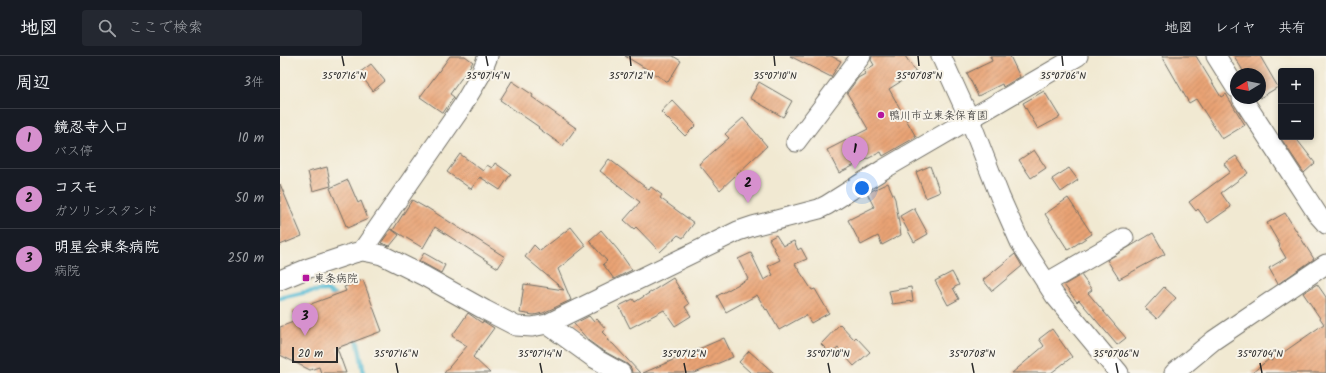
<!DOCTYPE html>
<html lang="ja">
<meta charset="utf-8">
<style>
:root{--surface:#171b24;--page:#242831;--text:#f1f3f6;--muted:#9ea1a6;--line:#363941;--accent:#d690ce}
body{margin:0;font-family:Kalam,"Klee One",sans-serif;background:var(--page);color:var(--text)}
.controls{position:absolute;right:12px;top:12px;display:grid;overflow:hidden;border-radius:4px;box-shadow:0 2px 6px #0003}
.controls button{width:36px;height:36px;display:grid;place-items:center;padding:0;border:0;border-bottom:1px solid var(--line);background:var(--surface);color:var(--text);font:20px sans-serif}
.compass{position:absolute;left:950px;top:12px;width:36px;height:36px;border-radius:50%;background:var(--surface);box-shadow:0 2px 6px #0003;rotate:260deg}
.scale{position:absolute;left:12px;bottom:10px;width:46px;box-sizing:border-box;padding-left:4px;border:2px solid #2b2b2b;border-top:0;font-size:11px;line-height:14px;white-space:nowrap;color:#2b2b2b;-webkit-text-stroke:3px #f7f3e8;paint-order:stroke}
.you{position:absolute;left:582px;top:132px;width:14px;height:14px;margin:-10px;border:3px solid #fff;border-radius:50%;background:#1a73e8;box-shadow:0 0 0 6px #1a73e833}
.badge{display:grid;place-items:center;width:26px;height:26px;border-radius:50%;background:var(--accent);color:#111;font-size:13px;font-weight:700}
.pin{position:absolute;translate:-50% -33px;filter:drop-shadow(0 1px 2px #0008)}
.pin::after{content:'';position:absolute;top:21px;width:14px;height:12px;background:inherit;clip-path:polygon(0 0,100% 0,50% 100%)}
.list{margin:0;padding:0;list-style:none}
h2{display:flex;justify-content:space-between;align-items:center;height:52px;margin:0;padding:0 16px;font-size:17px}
h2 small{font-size:13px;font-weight:400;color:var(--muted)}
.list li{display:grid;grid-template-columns:26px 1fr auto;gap:12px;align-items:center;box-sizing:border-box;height:60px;padding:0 16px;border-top:1px solid var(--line)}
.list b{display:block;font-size:15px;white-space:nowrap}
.list p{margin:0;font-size:13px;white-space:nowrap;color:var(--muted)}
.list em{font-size:13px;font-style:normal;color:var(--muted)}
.icon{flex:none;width:22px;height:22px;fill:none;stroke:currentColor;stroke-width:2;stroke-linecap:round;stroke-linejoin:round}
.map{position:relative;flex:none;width:1046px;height:317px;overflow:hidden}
header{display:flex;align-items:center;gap:24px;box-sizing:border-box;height:56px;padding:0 20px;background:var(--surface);border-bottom:1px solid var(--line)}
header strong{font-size:19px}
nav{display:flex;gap:22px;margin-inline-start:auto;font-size:14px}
.search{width:280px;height:36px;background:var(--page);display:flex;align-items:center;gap:10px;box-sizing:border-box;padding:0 14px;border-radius:4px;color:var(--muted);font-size:15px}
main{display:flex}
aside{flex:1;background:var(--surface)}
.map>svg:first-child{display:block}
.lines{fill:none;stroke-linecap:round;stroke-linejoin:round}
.stream{stroke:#57bcd5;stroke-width:4.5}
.building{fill:url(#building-hatch)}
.minor-casing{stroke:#706e65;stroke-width:21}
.minor{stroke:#fff;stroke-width:19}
.ticks{fill:none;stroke:#2b2b2b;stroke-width:1.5}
.poi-dot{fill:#b5179e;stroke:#f7f3e8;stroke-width:1.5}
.labels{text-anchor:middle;stroke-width:4;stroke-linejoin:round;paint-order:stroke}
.poi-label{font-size:11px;fill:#2b2b2b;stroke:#f7f3e8;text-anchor:start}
.ticks-label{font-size:10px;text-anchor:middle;fill:#2b2b2b;stroke:#f7f3e8;stroke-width:4;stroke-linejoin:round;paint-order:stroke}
</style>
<header>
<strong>地図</strong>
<div class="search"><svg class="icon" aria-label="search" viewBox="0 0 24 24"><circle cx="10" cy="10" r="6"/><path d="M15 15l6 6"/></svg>ここで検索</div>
<nav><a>地図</a><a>レイヤ</a><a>共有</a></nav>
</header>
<main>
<aside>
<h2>周辺<small>3件</small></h2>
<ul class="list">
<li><span class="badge">1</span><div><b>鏡忍寺入口</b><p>バス停</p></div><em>10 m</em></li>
<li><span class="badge">2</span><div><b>コスモ</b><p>ガソリンスタンド</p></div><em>50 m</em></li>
<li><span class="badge">3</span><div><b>明星会東条病院</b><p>病院</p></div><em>250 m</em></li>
</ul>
</aside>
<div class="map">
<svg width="1046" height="317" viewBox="0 0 1046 317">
<defs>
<pattern id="building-hatch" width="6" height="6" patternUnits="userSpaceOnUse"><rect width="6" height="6" fill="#e9a375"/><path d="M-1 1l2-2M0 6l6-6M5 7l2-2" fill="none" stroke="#bd8560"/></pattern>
</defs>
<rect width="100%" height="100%" fill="#f7f3e8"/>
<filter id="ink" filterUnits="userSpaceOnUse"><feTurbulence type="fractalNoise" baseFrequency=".025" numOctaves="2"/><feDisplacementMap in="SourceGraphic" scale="8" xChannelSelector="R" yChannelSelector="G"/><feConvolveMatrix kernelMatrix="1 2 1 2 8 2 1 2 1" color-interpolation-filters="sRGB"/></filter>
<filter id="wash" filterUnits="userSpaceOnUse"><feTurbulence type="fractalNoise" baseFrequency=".012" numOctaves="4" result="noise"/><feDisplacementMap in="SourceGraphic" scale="16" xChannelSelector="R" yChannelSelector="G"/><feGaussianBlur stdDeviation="0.9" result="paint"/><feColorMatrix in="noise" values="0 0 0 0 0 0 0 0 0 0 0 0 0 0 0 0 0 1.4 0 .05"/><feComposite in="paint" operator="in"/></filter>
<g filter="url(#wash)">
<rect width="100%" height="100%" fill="#f1e9d2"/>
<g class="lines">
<path class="stream" d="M 0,242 L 26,236 L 45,234 L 59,242
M 76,278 L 84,317"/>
</g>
<g id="blocks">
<path class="building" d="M 170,0 L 185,0 L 193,6 L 170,38 L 174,41 L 163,57 L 140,41 Z
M 345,0 L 393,0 L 401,5 L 388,26 Z
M 510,0 L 551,0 L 561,5 L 551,21 Z
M 592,0 L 625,0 L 636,16 L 609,33 L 636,81 L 603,100 L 601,96 L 559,117 L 547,94 L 588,73 L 567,37 L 578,22 L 585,18 L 584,15 L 594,9 L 591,4 Z
M 710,0 L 730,0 L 740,21 L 723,31 L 722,28 L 698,40 L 687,17 L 712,5 Z
M 882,0 L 916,0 L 941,41 L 946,38 L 965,69 L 942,83 L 916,43 L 909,47 Z
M 954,0 L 980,0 L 998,31 L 980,42 L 980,18 L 965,18 Z
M 91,8 L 105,25 L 93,35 L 79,17 Z
M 232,25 L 253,39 L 252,41 L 296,72 L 283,90 L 258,72 L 259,71 L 220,44 Z
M 479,26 L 512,45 L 503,61 L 470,42 Z
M 764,35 L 780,61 L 758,73 L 743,47 Z
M 392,44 L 416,69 L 405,80 L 381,56 Z
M 463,62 L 487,90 L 440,134 L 419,108 L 449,82 L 445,78 Z
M 1000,81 L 1015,81 L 1035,107 L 1024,117 Z
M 754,94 L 766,112 L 751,122 L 739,104 Z
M 180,98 L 203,115 L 207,109 L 212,112 L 215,107 L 231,118 L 220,134 L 200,121 L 191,133 L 167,116 Z
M 956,100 L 968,117 L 941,137 L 951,151 L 928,167 L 918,153 L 916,155 L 909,146 L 950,116 L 944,108 Z
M 329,103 L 369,134 L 371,131 L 382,139 L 380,142 L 414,167 L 403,182 L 398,179 L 380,196 L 356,171 L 354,173 L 344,164 L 360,146 L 320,115 Z
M 650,110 L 660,136 L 646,142 L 636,116 Z
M 47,111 L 51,130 L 33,135 L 28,116 Z
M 789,112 L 798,124 L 781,136 L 772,123 Z
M 68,124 L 78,147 L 81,145 L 88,163 L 67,172 L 50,132 Z
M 608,127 L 615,143 L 621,179 L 602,189 L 598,180 L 581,189 L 568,164 L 594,151 L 587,137 Z
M 0,128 L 22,180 L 0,189 Z
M 788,142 L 812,178 L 788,194 L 765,158 Z
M 132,144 L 146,152 L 146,151 L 225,201 L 218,212 L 155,171 L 143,192 L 113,174 Z
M 634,152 L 648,178 L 634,186 L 620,160 Z
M 1005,157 L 1034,203 L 998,228 L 989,212 L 1006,202 L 999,190 L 1000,189 L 987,167 Z
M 291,171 L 306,190 L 278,213 L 291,244 L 263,257 L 254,259 L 240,257 L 244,228 L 284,234 L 245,201 L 254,189 L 260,195 Z
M 111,173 L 119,179 L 110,190 L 101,187 Z
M 321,174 L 338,194 L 352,214 L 334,223 L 323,208 L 327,205 L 309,185 Z
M 873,177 L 885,198 L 839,223 L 827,204 Z
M 496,179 L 503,190 L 514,185 L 518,194 L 521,192 L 527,203 L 515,208 L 532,234 L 535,233 L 549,257 L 531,267 L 526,259 L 499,274 L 487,253 L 486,254 L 477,239 L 446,256 L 437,240 L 468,223 L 458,203 L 471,197 L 484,224 L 493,219 L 488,210 L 500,204 L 489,183 Z
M 144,197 L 165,209 L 161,217 L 139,205 Z
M 735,198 L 742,210 L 712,235 L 703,224 Z
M 672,216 L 679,229 L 673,232 L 679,243 L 668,249 L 655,225 Z
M 801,219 L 812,234 L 808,237 L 846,282 L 837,289 L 799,244 L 797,246 L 784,229 Z
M 393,222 L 409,248 L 405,251 L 411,260 L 395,270 L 384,254 L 350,272 L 339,250 L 353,243 L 355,246 Z
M 83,224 L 102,275 L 57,292 L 66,317 L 41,317 L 39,311 L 30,314 L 0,299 L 0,271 L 16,265 L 12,255 L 66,235 L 64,231 Z
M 1037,228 L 1046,241 L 1046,317 L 972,317 L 989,303 L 991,305 L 1044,268 L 1023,237 Z
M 631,231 L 633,245 L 612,248 L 609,235 Z
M 884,231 L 896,242 L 877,263 L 865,252 Z
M 188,257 L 202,267 L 203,265 L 214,272 L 193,301 L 210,317 L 164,317 L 187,290 L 172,280 Z
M 309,260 L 314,266 L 317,263 L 326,273 L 322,276 L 329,283 L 327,284 L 333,288 L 360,317 L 352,317 L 351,312 L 347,308 L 320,293 L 309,285 L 302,277 L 294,268 Z
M 560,268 L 574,283 L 576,281 L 590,296 L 574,310 L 558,292 L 551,298 L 541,288 Z
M 772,273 L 792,301 L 771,317 L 732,317 L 764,290 L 759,283 Z
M 444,282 L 453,301 L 415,317 L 363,317 Z
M 469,295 L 494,317 L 471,317 L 459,306 Z"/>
</g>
</g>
<g filter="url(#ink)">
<use href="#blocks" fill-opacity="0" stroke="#706e65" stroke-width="1"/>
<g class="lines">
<g class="minor-casing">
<path id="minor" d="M 661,0 L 690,64 L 720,141 L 740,186 L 775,240 L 839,317
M 936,0 L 956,32
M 962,42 L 1038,159 L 1046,168
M 516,86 L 581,0
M 82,195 L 181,52 L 200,20 L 208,0
M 0,224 L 29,212 L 74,197 L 82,195 L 93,197 L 102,199 L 144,220 L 205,254 L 236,270 L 252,271 L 267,268 L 458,175 L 473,170 L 539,153 L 547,149 L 604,113 L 798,0
M 766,227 L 844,182
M 267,268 L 314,302 L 341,317
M 894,317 L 934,284 L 1046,208"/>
</g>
<use href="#minor" class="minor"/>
</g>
</g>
<path class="ticks" d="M 62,0 L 64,10M 206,0 L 208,10M 350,0 L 351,10M 494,0 L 495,10M 638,0 L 639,10M 782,0 L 783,10M 116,307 L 118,317M 260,307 L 262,317M 404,307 L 406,317M 548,307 L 550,317M 692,307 L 694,317M 836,307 L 838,317M 980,307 L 982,317"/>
<g class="poi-dot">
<circle cx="601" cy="59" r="4"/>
<rect x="22" y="218" width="8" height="8" rx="2"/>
</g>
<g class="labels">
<g class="poi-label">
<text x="609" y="63">鴨川市立東条保育園</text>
<text x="34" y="226">東条病院</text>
</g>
</g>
<g class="ticks-label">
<text x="64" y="23">35°07'16"N</text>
<text x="208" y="23">35°07'14"N</text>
<text x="351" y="23">35°07'12"N</text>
<text x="495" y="23">35°07'10"N</text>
<text x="639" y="23">35°07'08"N</text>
<text x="783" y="23">35°07'06"N</text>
<text x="116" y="301">35°07'16"N</text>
<text x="260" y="301">35°07'14"N</text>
<text x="404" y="301">35°07'12"N</text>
<text x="548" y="301">35°07'10"N</text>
<text x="692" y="301">35°07'08"N</text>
<text x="836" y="301">35°07'06"N</text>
<text x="980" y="301">35°07'04"N</text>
</g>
</svg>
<div class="controls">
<button>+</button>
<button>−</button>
</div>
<svg class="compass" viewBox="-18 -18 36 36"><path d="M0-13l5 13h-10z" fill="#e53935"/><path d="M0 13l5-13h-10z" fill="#9ea1a6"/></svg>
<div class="scale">20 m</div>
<div class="you"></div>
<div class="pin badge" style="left:575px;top:113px">1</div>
<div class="pin badge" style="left:468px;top:147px">2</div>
<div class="pin badge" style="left:25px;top:280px">3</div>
</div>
</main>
